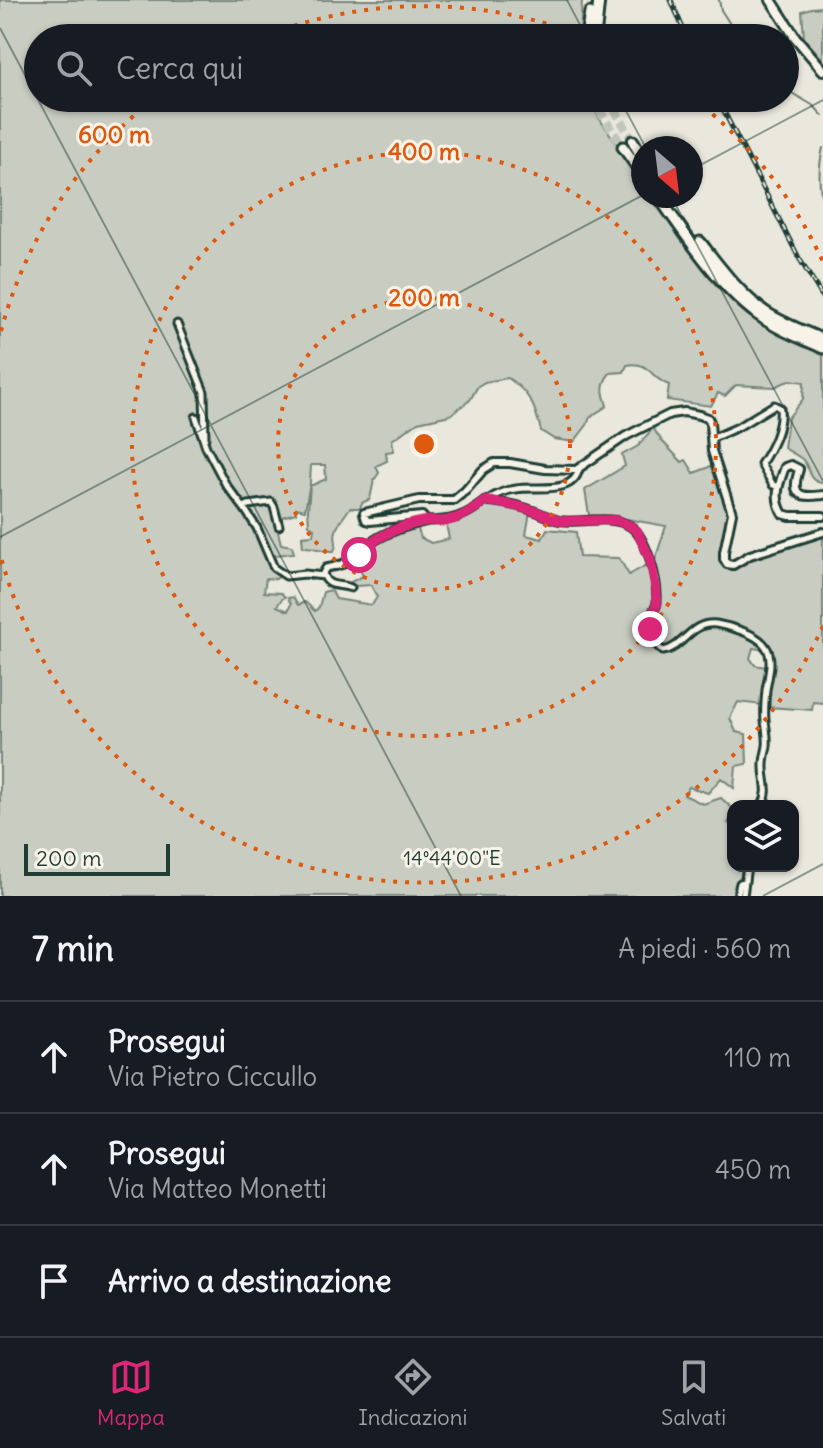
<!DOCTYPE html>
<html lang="it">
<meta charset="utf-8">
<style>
:root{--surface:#171b24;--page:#20242c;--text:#f1f3f6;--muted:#9ea1a6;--line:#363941;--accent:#db2777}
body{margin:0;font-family:Delius,sans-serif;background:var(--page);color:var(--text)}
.controls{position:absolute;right:24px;bottom:24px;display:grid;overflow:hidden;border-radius:16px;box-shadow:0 2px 6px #0004}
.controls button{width:72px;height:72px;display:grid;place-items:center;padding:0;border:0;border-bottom:2px solid var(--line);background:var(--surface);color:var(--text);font:40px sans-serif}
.compass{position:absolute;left:631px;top:136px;width:72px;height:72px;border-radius:50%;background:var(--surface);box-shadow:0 2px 6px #0004;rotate:152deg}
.scale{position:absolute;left:24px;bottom:20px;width:146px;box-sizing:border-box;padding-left:8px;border:4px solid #1f3d34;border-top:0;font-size:22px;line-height:28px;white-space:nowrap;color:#1f3d34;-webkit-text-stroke:6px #f7f3e8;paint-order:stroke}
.stop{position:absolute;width:24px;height:24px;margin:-18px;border:6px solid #db2777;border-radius:50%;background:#fff}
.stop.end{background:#db2777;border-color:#fff;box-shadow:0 2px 8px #0008}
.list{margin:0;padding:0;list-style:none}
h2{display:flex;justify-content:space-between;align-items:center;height:104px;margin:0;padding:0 32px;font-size:34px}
h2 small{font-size:26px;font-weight:400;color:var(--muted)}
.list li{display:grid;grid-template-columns:52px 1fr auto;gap:24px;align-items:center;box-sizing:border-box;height:112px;padding:0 32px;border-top:2px solid var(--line)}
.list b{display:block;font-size:30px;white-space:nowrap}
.list p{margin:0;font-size:26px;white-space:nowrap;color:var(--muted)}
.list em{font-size:26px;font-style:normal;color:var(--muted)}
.icon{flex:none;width:44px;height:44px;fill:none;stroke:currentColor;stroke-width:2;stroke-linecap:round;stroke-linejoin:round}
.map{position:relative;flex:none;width:823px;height:896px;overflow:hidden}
.search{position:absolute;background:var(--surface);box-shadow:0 2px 6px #0004;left:24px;right:24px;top:24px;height:88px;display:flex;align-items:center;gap:20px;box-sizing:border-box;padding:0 28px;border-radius:44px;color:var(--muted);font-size:30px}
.sheet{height:440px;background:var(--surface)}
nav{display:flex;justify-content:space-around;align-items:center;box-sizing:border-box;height:112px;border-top:2px solid var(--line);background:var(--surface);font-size:22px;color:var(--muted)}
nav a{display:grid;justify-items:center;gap:4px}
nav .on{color:var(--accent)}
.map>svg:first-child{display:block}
.green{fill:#c8ccc1;stroke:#74847a;stroke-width:2}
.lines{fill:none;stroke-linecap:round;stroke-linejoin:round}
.stream{stroke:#6a7c72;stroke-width:2}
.motorway-tunnel{stroke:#c1c6bb;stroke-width:9;stroke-dasharray:9 4.5;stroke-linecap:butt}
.minor-casing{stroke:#1f3d34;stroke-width:11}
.tertiary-casing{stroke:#1f3d34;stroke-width:12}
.primary-casing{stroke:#1f3d34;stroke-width:14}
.motorway-casing{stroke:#1f3d34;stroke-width:15}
.minor{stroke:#f7f3e8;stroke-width:5}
.tertiary{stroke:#f7f3e8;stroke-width:6}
.primary{stroke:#f7f3e8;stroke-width:8}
.motorway{stroke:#f7f3e8;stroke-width:9}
.rail-casing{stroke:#1f3d34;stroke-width:5}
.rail{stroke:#f7f3e8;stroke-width:2;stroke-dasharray:6;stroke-linecap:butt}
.route{stroke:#db2777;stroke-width:10}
.ticks{fill:none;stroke:#1f3d34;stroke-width:2;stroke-opacity:0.45}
.ring{fill:none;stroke:#de580e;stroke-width:4;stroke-dasharray:4 8}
.ticks-label{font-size:20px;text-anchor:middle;fill:#1f3d34;stroke:#f7f3e8;stroke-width:6;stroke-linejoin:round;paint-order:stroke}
.centre{fill:#de580e;stroke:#f7f3e8;stroke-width:4}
.ring-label{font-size:24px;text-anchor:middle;font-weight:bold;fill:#de580e;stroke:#f7f3e8;stroke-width:6;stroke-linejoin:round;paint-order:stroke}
</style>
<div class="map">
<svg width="823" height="896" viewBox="0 0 823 896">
<rect width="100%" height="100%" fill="#eae8dd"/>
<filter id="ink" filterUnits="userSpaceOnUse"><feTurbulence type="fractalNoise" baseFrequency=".0125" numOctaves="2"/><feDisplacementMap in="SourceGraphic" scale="16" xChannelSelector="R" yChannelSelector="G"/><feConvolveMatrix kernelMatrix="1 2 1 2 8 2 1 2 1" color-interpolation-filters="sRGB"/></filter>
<g filter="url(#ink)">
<path class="green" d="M 0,0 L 582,0 L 580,38 L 38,38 L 38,98 L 589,98 L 599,118 L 643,182 L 643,196 L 653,196 L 703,264 L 713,282 L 725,294 L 777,331 L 823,355 L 823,483 C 805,481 812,468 802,459 C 797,455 789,451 784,448 L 788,418 L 803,399 L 804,382 L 790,380 L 775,387 L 736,385 L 725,396 L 718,393 L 711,406 L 667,400 L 669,385 C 650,379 650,360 627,365 L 624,372 L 610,373 C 600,385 603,393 607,406 L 590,417 L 587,425 L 574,442 L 554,439 L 541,431 C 535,406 530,393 508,378 L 485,382 L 478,386 L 470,400 L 450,415 L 418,422 L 392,440 L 394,451 L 386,452 L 387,461 L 376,466 L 379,473 L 374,480 L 370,499 L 362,503 L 360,508 L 350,508 C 347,512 337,526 336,531 C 333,540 339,541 334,551 C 321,552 315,546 303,547 L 302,536 L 313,535 L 314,528 L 309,525 L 308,510 L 310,486 L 326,479 L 325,465 L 311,465 L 310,483 L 305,510 L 296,508 L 296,513 L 275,519 L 281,544 L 292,546 L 294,553 L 267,556 L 272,569 L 280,576 L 276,579 L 266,578 L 264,592 L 281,593 L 285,597 L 281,600 L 277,606 L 288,611 L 291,604 L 288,598 L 293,597 L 298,605 L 305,602 L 315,611 L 319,607 L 323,592 L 331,590 L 336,599 L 372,605 L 377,597 L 371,585 L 356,586 L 349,583 L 363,576 L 356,561 C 372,545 393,529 417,526 L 421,538 L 431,543 L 449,539 L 446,524 L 466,518 L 489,503 L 530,512 L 526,535 L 542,539 L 547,529 L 576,532 L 579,557 L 619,558 L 629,575 L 655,560 L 666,526 L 621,518 L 589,515 L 585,490 L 625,466 L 622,455 L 638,446 L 653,428 L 662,441 L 682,462 L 686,460 L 694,473 L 707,468 L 713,464 L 729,511 L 720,558 C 723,566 725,569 733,568 C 757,556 796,536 823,537 L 823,703 L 813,702 L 812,710 L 767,707 L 771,651 L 753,648 L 750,658 L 755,665 L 766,667 L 762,705 L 738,702 L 730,718 L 736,732 L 746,734 L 747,764 L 736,766 L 734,788 L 721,778 L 708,793 L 689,787 L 684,795 L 703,804 L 721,798 L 733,809 L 733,814 L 728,823 L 733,827 L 733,866 L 742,866 L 739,896 L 0,896 Z
M 823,7 L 823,60 L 804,38 L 802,11 L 811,8 Z"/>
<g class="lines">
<path class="stream" d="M 719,0 L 721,10 L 739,38
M 785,89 L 814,106 L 823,116
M 823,148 C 819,165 818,184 823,201"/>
<path class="motorway-tunnel" d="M 590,13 L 592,0
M 594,98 L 601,113 L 623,147
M 608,98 L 633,141"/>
<g class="minor-casing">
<path id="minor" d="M 177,324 L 204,392 L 205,438
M 196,417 L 206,447 L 226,485 L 244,508 L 257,528 L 274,568 L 286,576 L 305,574 L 324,576
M 713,438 L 738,427 L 774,405 L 780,408 C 782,428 772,447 761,464 L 773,485 L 778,487
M 486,501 C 495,495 505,490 516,489 C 536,485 573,496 579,469
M 244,508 L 248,505 L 271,502 L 274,507 L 279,526
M 426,521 C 451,521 465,517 485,501 C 501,502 518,505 534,511 C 541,513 549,518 557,520 C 579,525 609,513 630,526 C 647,537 658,581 657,600 C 657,608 656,604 653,612 C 647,626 651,642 663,651 C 684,648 690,621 716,624 C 731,627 758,634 766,647 C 774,659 768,677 766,690 C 765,700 764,710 765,721 C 766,729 768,738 767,746 C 766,752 764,758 764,764 C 763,781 771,789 762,806
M 336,566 L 326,568 L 323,573 C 327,589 339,583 351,588
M 737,896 L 740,883 L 745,881
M 743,896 L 747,866"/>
</g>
<g class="tertiary-casing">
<path id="tertiary" d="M 823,495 C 813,496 794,500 796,483 C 796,478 798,474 799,469 L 791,465 L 785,467 C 779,484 773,497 783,514 L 790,516 L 823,516
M 336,566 C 356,561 360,550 375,540 C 391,530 407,526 426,521 L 422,516 L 370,521 L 366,520 L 364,513 L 419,500 L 454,500 L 465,491 L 483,470 L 494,463 L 510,463 L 545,469 L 576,470 L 626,436 L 670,414 L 684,412 L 699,415 L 708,418 L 710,422 L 712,451 L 732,513 L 724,552 L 724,559 L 727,564 L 733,565 L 750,555 L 823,532"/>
</g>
<g class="primary-casing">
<path id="primary" d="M 771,0 L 795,37 L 823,70"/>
</g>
<g class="motorway-casing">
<path id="motorway" d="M 586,38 L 590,13
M 595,38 L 599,0
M 633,141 L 643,160
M 623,147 L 643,175
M 658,196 C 685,234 720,287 757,314 C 777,329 801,338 823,348
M 700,242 C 719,266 739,294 765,312 C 783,324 804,331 823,340"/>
</g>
<use href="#minor" class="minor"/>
<use href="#tertiary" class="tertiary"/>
<use href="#primary" class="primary"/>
<use href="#motorway" class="motorway"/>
<g class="rail-casing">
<path id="rail" d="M 671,0 L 687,38
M 717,98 L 799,258 L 823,298"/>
</g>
<use href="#rail" class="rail"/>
</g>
</g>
<g class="lines" filter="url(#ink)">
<path class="route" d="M 359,555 C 375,536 401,525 426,521 C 432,520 439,522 445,521 C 460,519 474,510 485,501 C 502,503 520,506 537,512 C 546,515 553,519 562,521 L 615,520 L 629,525 L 637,531 L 650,559 L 656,588 L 657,604 L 652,614 L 650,629"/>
</g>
<path class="ticks" d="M 567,0 L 587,38M 0,28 L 461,896M 619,98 L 646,148M 691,170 L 823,100M 671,196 L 823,481M 0,537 L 643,195M 763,896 L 823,864"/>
<g class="ring">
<circle cx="424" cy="444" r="146"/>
<circle cx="424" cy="444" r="292"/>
<path d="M823 626A438 438 0 0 1 1 557M1 331A438 438 0 0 1 154 99M260 38A438 438 0 0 1 588 38M694 99A438 438 0 0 1 823 262"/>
</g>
<g class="ticks-label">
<text x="452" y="865">14°44'00"E</text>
</g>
<circle cx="424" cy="444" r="12" class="centre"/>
<g class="ring-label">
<text x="114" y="143">600 m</text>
<text x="424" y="160">400 m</text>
<text x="424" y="306">200 m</text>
</g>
</svg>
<div class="controls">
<button><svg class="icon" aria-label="layers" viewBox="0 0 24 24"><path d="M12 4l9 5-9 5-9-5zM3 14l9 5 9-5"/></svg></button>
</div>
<svg class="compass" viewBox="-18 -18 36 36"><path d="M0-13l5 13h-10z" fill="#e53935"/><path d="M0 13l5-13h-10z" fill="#9ea1a6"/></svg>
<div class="scale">200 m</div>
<div class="stop" style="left:359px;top:555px"></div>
<div class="stop end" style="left:650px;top:629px"></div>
<div class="search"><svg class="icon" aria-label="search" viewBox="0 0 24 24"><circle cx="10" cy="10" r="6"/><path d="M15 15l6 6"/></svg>Cerca qui</div>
</div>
<section class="sheet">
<h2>7 min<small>A piedi · 560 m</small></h2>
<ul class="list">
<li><svg class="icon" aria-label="ahead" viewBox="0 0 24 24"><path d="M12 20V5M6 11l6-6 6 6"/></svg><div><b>Prosegui</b><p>Via Pietro Ciccullo</p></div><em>110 m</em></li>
<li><svg class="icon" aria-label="ahead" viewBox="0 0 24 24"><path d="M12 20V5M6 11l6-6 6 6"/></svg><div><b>Prosegui</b><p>Via Matteo Monetti</p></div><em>450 m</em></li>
<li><svg class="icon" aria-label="arrive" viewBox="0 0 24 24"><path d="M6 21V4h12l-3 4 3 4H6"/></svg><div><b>Arrivo a destinazione</b></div></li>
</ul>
</section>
<nav>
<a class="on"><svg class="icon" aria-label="map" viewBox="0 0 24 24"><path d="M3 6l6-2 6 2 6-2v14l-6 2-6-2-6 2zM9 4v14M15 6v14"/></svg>Mappa</a>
<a><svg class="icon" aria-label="directions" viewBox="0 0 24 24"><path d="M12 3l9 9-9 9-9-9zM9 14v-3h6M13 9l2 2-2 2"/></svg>Indicazioni</a>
<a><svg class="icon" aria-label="saved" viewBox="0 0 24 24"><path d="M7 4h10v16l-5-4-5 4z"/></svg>Salvati</a>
</nav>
